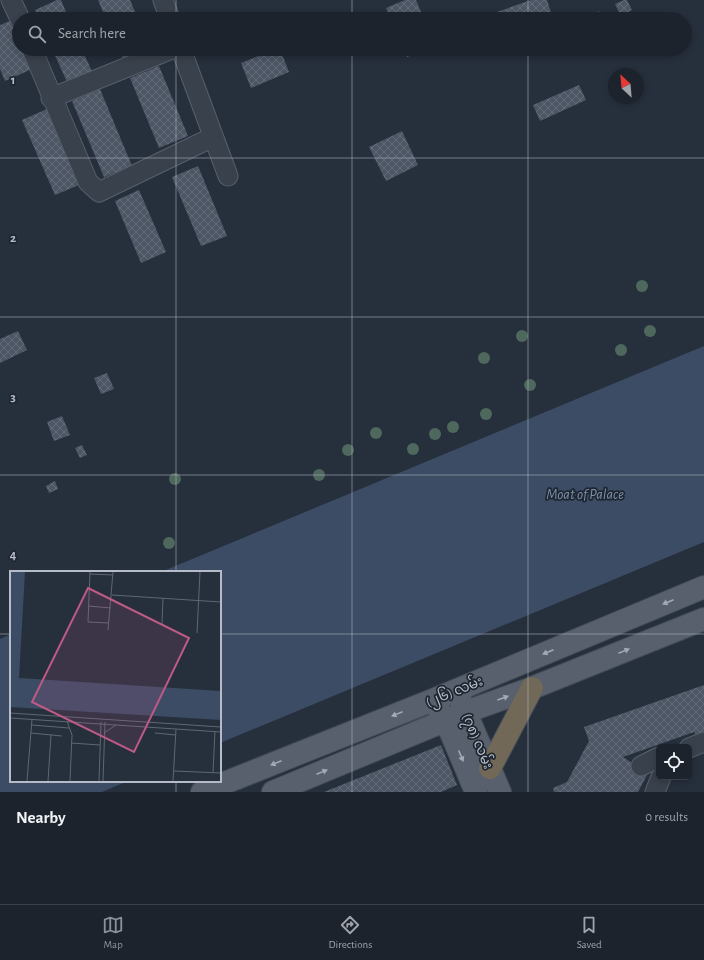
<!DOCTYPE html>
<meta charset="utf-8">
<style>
:root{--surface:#1c232d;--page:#252b35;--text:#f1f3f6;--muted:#a0a4aa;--line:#3a4049;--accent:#8c9099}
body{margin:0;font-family:"Alegreya Sans","Noto Sans Myanmar",sans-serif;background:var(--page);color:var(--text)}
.controls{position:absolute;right:12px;bottom:12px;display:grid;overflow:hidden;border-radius:6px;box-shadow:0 2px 6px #0003}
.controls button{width:36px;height:36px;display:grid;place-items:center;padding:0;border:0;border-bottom:1px solid var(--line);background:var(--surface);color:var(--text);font:20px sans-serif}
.compass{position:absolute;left:608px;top:68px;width:36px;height:36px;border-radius:50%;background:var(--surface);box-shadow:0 2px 6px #0003;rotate:334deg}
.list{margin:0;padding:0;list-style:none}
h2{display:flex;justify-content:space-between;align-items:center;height:52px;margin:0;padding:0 16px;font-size:17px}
h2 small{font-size:13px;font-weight:400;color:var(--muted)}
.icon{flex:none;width:22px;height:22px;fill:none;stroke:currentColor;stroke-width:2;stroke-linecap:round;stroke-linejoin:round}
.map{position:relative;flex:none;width:704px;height:792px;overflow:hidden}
.search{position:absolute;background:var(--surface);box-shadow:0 2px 6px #0003;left:12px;right:12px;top:12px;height:44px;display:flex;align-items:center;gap:10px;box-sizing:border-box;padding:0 14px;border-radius:22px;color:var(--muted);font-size:15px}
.sheet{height:112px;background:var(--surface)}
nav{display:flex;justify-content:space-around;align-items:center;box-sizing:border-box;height:56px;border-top:1px solid var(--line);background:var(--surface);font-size:11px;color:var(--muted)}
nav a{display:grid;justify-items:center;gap:2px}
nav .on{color:var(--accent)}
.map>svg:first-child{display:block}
.water{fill:#3c4c64}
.building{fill:url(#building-cross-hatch)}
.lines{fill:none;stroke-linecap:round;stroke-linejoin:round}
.minor-casing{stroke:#575f6a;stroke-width:21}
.major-casing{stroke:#424a55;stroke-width:24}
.highway-casing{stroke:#444c57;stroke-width:24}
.minor{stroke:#39414c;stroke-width:19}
.major{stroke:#57606c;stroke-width:22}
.highway{stroke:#726857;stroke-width:22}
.tree{fill:#4e685d}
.oneway{fill:#a2aab5}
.grid{fill:none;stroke:#b5bcc7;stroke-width:1;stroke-opacity:0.55}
.labels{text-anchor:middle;stroke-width:3.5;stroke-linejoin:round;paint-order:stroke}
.street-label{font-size:14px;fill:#b5bcc7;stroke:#1e2631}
.water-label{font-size:15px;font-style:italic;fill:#7f91ad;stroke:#1e2631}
.inset-road{fill:none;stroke:#5f6774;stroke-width:1}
.view{fill:#bd5a86;fill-opacity:0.15;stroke:#bd5a86;stroke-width:2}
.inset-edge{fill:none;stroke:#b5bcc7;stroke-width:2}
.grid-label{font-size:13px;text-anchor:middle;font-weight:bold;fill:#b5bcc7;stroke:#1e2631;stroke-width:3.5;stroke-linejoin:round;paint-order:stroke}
</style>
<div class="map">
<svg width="704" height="792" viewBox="0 0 704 792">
<defs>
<pattern id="building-cross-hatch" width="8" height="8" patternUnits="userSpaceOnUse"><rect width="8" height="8" fill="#4c5665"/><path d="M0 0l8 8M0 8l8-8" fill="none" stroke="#646c7a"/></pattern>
</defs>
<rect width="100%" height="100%" fill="#262f3c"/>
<path class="water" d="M 704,346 L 704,542 L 220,743 L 220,572 L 161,572 Z
M 11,634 L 11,781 L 128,781 L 102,792 L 0,792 L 0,639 Z"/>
<path class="building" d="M 57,0 L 61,0 L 69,19 L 40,19 L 35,10 Z
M 98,0 L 130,0 L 138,19 L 106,19 Z
M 405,0 L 416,0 L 424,19 L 391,19 L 386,8 Z
M 531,0 L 547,0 L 553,19 L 496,19 L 494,13 Z
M 624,0 L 627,0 L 632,10 L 621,16 L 615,4 Z
M 599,11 L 602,19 L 588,19 L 587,17 Z
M 10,21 L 19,40 L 19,49 L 23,49 L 32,69 L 5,81 L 0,69 L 0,25 Z
M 52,49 L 82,49 L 93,74 L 68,84 Z
M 119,49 L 151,49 L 125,63 Z
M 276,49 L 280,49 L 289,72 L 251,88 L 241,63 Z
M 404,49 L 426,49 L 407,57 Z
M 159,66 L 188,136 L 159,148 L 130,78 Z
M 579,85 L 586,100 L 540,121 L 533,105 Z
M 100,89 L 132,166 L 104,177 L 72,101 Z
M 47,109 L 79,185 L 55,195 L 22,120 Z
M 402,131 L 418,165 L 386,181 L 369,147 Z
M 198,166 L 227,236 L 201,246 L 172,177 Z
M 139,190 L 166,252 L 141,263 L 115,201 Z
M 18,331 L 27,350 L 0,363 L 0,339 Z
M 107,373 L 114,389 L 101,394 L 94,378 Z
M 62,416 L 70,435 L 54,441 L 47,422 Z
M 82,445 L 87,455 L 80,458 L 75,448 Z
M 55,481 L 58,489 L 49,493 L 46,486 Z
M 704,685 L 704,739 L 698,741 L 694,732 L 623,757 L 648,773 L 638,792 L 554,792 L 553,788 L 567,782 L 589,741 L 584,727 Z
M 441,745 L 457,785 L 441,792 L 324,792 Z"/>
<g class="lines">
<g class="minor-casing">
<path id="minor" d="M 11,0 L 20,19
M 163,0 L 170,19
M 32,49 L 88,182 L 99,192 L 213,137
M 181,49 L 228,176
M 51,98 L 172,49
M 689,748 L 704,742
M 641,766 L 659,757
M 655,792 L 661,777"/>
</g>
<g class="major-casing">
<path id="major" d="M 460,699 L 500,792
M 438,708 L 446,721 L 476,792
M 202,792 L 433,700 L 704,587
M 273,792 L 466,712 L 532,688 L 704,619"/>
</g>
<g class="highway-casing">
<path id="highway" d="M 490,768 L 532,688"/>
</g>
<use href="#minor" class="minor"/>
<use href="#major" class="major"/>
<use href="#highway" class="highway"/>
</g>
<g class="tree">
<circle cx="642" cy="286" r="6"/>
<circle cx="650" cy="331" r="6"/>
<circle cx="522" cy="336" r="6"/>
<circle cx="621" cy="350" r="6"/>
<circle cx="484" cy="358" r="6"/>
<circle cx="530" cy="385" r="6"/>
<circle cx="486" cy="414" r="6"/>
<circle cx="453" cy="427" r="6"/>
<circle cx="376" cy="433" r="6"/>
<circle cx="435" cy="434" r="6"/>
<circle cx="413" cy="449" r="6"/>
<circle cx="348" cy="450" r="6"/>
<circle cx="319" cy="475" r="6"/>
<circle cx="175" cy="479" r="6"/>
<circle cx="169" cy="543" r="6"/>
</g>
<defs><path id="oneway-solid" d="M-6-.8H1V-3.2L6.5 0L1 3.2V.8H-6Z"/></defs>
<g class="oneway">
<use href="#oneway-solid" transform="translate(668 602) rotate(157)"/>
<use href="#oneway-solid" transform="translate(624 651) rotate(-22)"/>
<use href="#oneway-solid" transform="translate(548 652) rotate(157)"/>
<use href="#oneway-solid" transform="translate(503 698) rotate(-20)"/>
<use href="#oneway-solid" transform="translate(397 714) rotate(158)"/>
<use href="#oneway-solid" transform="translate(461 756) rotate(67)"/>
<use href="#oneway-solid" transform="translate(276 763) rotate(158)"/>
<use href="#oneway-solid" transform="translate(322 772) rotate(-22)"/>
</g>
<path class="grid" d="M 176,0 L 176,19M 352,0 L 352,19M 528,0 L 528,19M 176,49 L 176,572M 352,49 L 352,792M 528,49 L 528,792M 0,158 L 704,158M 0,317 L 704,317M 0,475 L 704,475M 0,634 L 11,634M 220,634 L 704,634M 176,781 L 176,792"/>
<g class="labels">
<g class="street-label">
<text transform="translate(454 691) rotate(-22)" y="5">(၂၆) လမ်း</text>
<text transform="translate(478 741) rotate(67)" y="5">(၇၈) လမ်း</text>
</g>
<g class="water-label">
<text x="585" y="499">Moat of Palace</text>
</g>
</g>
<g transform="translate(10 571)">
<rect width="211" height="211" fill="#262f3c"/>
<path d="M 0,1 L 15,1 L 9,107 L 211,120 L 211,149 L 0,136 Z" fill="#3c4c64"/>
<path class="inset-road" d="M 80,1 L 78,51 L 99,52M 80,3 L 103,4M 102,24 L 211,31M 78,35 L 101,37M 152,53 L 153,27M 98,59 L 103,1M 187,62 L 190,1M 0,142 L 211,156M 0,147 L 211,161M 57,150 L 62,164 L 60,210M 22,154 L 59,157M 21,162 L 52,165M 94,162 L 106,154M 145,162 L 166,164M 61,172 L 90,174M 164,200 L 211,202M 203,201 L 205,160M 17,210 L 22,148M 38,210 L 41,164M 89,210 L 91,151M 93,210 L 95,151M 163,210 L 166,158"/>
<path class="view" d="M 78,17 L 179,67 L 124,181 L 22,131 Z"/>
<rect width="211" height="211" class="inset-edge"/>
</g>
<g class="grid-label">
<text x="13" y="84">1</text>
<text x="13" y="242">2</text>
<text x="13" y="401">3</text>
<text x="13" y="559">4</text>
</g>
</svg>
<div class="controls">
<button><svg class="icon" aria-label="locate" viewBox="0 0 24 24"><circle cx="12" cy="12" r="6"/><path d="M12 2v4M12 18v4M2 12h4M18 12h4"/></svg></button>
</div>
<svg class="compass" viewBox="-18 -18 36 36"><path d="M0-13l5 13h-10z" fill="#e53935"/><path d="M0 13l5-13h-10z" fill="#a0a4aa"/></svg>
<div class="search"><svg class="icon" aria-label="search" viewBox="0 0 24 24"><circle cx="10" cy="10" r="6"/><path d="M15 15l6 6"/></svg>Search here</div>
</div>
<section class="sheet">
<h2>Nearby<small>0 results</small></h2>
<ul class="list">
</ul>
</section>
<nav>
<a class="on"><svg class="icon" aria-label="map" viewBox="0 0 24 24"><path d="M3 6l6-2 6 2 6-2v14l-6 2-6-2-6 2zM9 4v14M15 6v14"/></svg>Map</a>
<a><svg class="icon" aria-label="directions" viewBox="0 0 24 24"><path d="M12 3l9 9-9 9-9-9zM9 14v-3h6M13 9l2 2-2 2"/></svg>Directions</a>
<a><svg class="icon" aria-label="saved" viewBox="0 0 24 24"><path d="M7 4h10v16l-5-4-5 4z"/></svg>Saved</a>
</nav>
